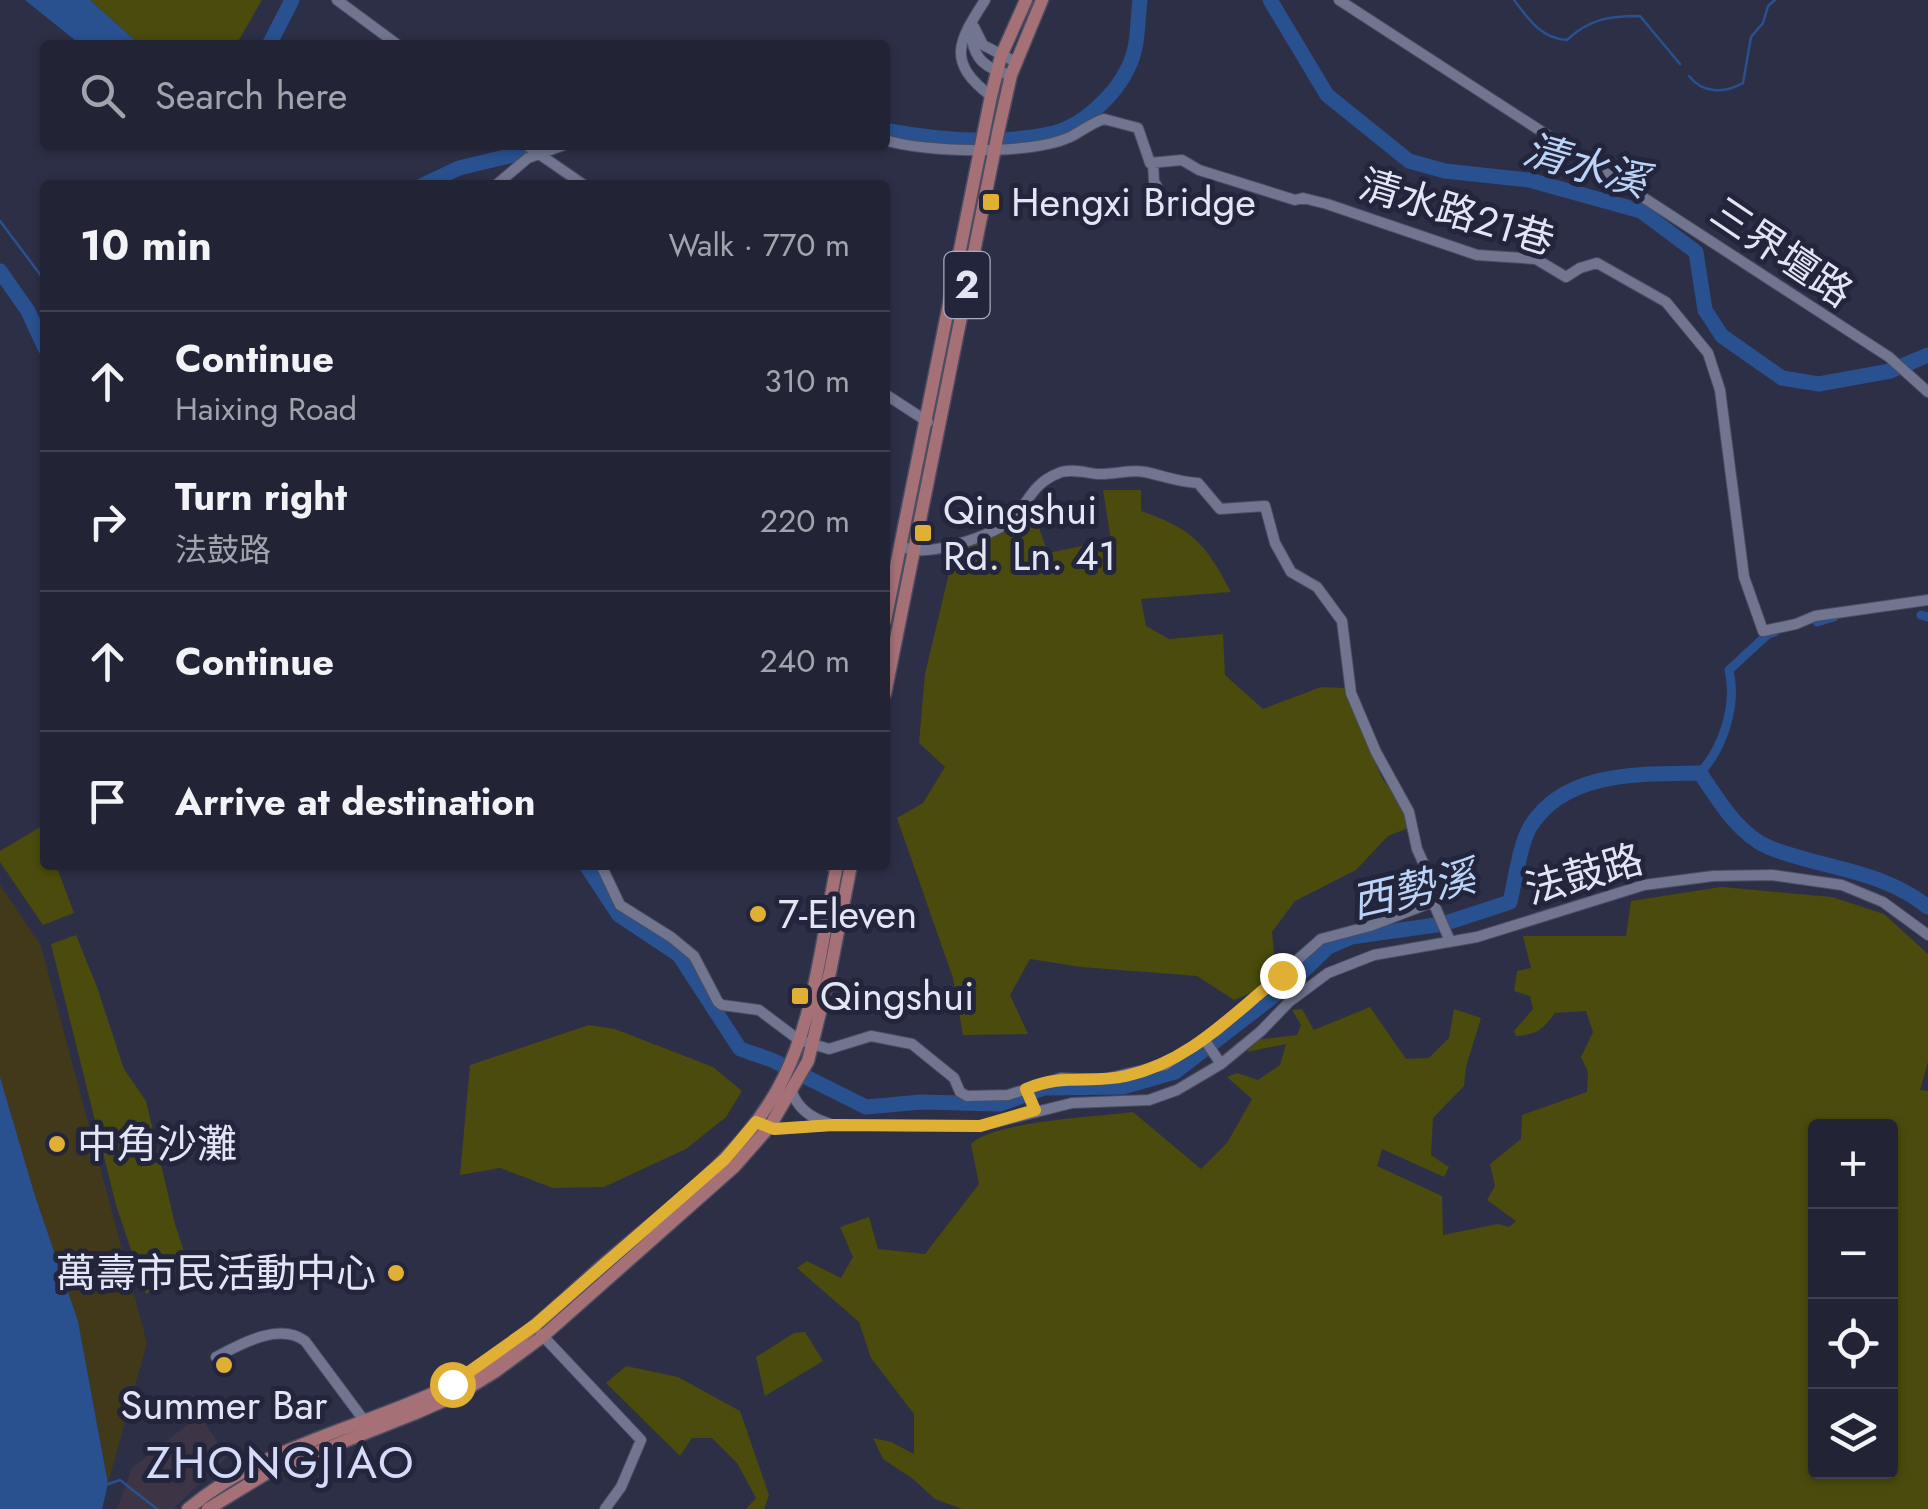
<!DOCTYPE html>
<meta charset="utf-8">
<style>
:root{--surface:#222335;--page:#2e2f41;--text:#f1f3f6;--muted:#a2a4ad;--line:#3f4050}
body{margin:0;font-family:Jost,"Noto Sans TC",sans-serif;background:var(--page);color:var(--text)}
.controls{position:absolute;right:30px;bottom:30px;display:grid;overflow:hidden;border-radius:10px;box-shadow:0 2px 8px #0004}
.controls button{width:90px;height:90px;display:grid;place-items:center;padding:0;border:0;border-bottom:2px solid var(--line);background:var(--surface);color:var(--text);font:50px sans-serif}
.stop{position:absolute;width:30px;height:30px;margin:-22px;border:8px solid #e0b034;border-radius:50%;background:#fff}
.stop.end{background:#e0b034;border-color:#fff;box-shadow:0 2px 10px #0008}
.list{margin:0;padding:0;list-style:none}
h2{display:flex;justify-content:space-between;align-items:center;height:130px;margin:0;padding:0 40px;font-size:42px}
h2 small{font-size:32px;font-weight:400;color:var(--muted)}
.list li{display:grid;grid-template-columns:65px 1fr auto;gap:30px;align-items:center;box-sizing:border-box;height:140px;padding:0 40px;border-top:2px solid var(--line)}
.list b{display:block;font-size:38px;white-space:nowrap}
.list p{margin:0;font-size:32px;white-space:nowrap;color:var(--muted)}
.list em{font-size:32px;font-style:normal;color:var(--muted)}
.icon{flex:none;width:55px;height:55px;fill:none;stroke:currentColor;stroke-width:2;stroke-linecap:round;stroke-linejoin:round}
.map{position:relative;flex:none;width:1928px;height:1509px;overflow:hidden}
.search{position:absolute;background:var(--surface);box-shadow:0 2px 8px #0004;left:40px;top:40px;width:850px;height:110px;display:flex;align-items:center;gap:25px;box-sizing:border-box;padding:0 35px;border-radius:10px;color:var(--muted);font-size:38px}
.panel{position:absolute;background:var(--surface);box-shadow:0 2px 8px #0004;left:40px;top:180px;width:850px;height:690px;border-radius:10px}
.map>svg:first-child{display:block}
.commercial{fill:#3d3546}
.green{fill:#4a4b0c;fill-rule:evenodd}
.sand{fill:#413919}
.water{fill:#295190}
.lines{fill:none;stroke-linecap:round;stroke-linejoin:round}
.stream{stroke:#295190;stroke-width:2.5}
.canal{stroke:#295190;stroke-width:9}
.river{stroke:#295190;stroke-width:15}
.minor-casing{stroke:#4b4d61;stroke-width:12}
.major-casing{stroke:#4b4d61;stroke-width:15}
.minor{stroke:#717590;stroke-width:10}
.major{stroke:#a67077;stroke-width:12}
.route{stroke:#e0b034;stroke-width:12}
.poi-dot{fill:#e0b034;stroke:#23253c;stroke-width:4}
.labels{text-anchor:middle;stroke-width:10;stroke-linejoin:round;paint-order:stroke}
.shield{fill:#23253c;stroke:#a9abbe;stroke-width:2.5}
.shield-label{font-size:38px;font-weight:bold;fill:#e3e5f5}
.poi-label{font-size:40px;fill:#e3e5f5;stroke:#23253c;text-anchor:start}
.street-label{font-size:40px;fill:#e3e5f5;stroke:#23253c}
.water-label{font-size:42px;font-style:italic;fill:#bbd3f7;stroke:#23253c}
.quarter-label{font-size:45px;letter-spacing:2.5px;fill:#d7dbfa;stroke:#23253c}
</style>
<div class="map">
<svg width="1928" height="1509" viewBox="0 0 1928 1509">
<rect width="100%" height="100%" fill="#2d2f47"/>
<path class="commercial" d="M 200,1415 L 227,1457 L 173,1509 L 117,1509 L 132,1468 Z"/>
<path class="green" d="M 90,0 L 262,0 L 236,45 L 140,45 Z
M 1103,490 L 1141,490 L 1141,511 C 1193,529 1206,544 1231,592 L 1141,599 L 1146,626 L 1169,639 L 1223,634 L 1225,675 L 1263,709 L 1321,687 L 1345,688 L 1382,778 L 1416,825 L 1388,836 L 1356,870 L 1295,901 L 1272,932 L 1277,982 L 1234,1000 L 1197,976 L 1081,967 L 1030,959 L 1010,995 L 1028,1034 L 963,1035 L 953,978 L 897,818 L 923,803 L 945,767 L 919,743 L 925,674 L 955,548 L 1001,531 L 1032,508 L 1048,553 L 1111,540 Z
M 42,826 L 45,865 L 56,865 L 74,913 L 43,925 L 0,862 L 0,851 Z
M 1721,887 L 1832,897 L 1884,914 L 1928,954 L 1928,1062 L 1920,1090 L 1928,1091 L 1928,1509 L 962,1509 L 935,1499 L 913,1479 L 883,1459 L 873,1438 L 891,1442 L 914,1454 L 914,1414 L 871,1358 L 859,1322 L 797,1268 L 807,1261 L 841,1278 L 853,1257 L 840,1227 L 869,1217 L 878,1249 L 925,1254 L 979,1184 L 971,1144 C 994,1121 1097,1117 1133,1112 L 1201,1169 L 1227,1143 L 1252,1099 L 1227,1077 L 1237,1073 L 1258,1080 L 1280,1065 L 1286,1044 L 1247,1052 L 1255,1040 L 1297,1035 L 1301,1025 L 1292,1010 L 1302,1009 L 1314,1030 L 1370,1007 L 1406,1059 L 1429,1058 L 1449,1038 L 1454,1009 L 1481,1018 L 1466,1067 L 1464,1086 L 1433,1118 L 1431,1155 L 1449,1167 L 1444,1177 L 1382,1149 L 1377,1166 L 1442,1196 L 1443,1235 L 1498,1224 L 1509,1227 L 1516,1221 L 1487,1200 L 1495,1186 L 1490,1164 L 1521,1139 L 1522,1115 L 1587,1092 L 1588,1072 L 1581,1057 L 1593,1032 L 1586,1011 L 1555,1013 C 1543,1029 1537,1035 1516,1036 L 1514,1031 L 1533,1009 L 1530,996 L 1514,991 L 1517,971 L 1531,968 L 1523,936 L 1626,936 L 1631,901 ZM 1816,1126 L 1890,1126 L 1890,1472 L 1816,1472 Z
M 76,935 L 97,987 L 124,1069 L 146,1101 L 175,1224 L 189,1267 L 146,1294 L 116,1205 L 51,944 Z
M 589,1025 L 615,1029 L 713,1067 L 742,1091 L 726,1117 L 686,1149 L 604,1187 L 553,1188 L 500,1168 L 460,1175 L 470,1065 Z
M 805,1332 L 823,1361 L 765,1396 L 756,1357 L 794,1333 Z
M 626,1366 L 678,1377 L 740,1411 L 769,1495 L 764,1509 L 746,1509 L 756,1498 L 737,1463 L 712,1438 L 692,1438 L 680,1456 L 606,1383 Z"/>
<path class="sand" d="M 0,885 L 41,946 L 147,1343 L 108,1483 L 78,1321 L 35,1196 L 0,1077 Z"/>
<path class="water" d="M 25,0 L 90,0 L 140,45 L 81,45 Z
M 0,1077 L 35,1196 L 78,1321 L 108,1484 L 102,1509 L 0,1509 Z"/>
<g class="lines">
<path class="stream" d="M 1514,0 C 1529,20 1541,38 1567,40 C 1589,19 1609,16 1640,16 L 1680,64
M 1689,76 C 1702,93 1724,94 1743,83 L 1751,37 L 1763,23 L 1768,6 L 1775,0
M 0,221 L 45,281
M 822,865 L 831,873
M 108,1484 L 120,1480 L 157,1509"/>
<path class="canal" d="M 1921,615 L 1928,617
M 1817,622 L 1834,617
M 1700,773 C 1724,747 1737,704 1729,670 L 1768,634 L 1775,632"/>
<path class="river" d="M 1270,0 L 1327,95 L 1409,161 L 1445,171 L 1529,180 L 1641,211 L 1696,252 L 1705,310 L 1722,336 L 1782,378 L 1819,384 L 1890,371 L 1928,355
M 269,45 L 292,0
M 885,130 C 938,140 1001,145 1054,133 C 1083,126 1116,94 1128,68 C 1139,47 1137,23 1140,0
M 423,185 L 459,168 L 542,148
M 0,271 L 28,311 L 45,348
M 586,865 L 619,915 L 679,955 L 740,1049 L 772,1060 L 866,1107 L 921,1102 L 1000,1104 L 1044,1088 L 1123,1087 L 1175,1072 L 1292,982 L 1328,947 L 1351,937 L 1443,924 L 1510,902 C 1515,881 1520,844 1530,827 C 1565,770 1642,774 1700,773 C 1717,798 1738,834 1768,847 C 1822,869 1880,869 1928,907"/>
<g class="minor-casing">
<path id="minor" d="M 337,0 L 398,45
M 985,0 C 959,41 945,61 991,96
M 1339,0 L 1889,357 L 1928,392
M 972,22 C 969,54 981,68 1011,75
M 974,27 L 983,45 L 1016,62
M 885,140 C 926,153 1030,155 1070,137 C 1081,132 1091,123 1104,119 L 1138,128 L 1150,163 L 1182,160 L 1199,170 L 1295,200 L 1303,198 L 1327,204 L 1477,255 L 1536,259 L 1566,277 L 1580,268 L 1597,263 L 1666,302 L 1708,353 L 1720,390 L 1744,577 L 1763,631 L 1796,624 L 1815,616 L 1928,600
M 526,145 L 584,185
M 1153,163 L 1154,181 L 1171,213
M 496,185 L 528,158 L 564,145
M 885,394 L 928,422
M 907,548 C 930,557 990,536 1010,521 C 1028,506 1030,484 1059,473 C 1070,468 1086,473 1098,474 C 1113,475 1130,469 1145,472 C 1164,476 1178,482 1198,483 L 1220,509 L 1265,506 L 1275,543 L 1291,572 L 1317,587 L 1342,621 L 1351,693 L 1376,752 L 1409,812 L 1417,849 L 1437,893 L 1433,902 L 1450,941
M 601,865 L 620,905 L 671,937 L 694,956 L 718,1002 L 722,1005 L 759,1010 L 799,1040 L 829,1049 L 871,1036 L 912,1044 L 954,1078 L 960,1092 L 967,1096 L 1008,1095 L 1061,1078 L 1100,1080 L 1165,1065 L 1218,1030 L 1321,939 L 1370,926 L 1433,902
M 1204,1039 L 1221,1064
M 792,1092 C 798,1109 811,1118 828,1123
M 756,1122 L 774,1129 L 833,1125 L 980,1126 L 1072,1103 L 1149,1100 L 1177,1090 L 1221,1064 L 1261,1031 L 1289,1002 L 1328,973 L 1374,955 L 1477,937 L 1644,885 L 1713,876 L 1772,875 L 1842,885 L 1883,902 L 1928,935
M 541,1334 L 641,1440 L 621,1487 L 605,1509
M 216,1357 C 241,1344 279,1322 305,1341 L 366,1423"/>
</g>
<g class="major-casing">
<path id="major" d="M 885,621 L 991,96 L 1001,56 L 1026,0
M 885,694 L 999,128 L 1011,75 L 1042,0
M 188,1509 C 261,1447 362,1428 447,1387 C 505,1359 554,1308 602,1266 C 666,1210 746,1156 784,1077 C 815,1015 823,933 837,865
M 208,1509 L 272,1470 L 416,1413 L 457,1395 L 496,1371 L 542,1337 L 734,1167 L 770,1126 L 808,1061 L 830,972 L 851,865"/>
</g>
<use href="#minor" class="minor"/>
<use href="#major" class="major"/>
</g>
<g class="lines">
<path class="route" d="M 452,1384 L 535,1325 L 725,1159 L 756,1122 L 774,1129 L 833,1125 L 980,1126 L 1035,1110 L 1026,1089 C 1063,1073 1089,1084 1126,1076 C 1191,1061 1230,1016 1282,975"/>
</g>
<g class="poi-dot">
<rect x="981" y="192" width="20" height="20" rx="5"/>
<rect x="913" y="523" width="20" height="20" rx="5"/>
<circle cx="758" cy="914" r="10"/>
<rect x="790" y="986" width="20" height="20" rx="5"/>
<circle cx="57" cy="1144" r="10"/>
<circle cx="396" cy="1273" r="10"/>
<circle cx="224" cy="1365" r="10"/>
</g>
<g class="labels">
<rect class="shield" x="944.5" y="252" width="45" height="66" rx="8"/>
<g class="shield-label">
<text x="967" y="298">2</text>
</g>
<g class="poi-label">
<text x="1011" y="216">Hengxi Bridge</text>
<text x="943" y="524">Qingshui<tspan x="943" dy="46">Rd. Ln. 41</tspan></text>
<text x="778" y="928">7-Eleven</text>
<text x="820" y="1010">Qingshui</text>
<text x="77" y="1158">中角沙灘</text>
<text x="376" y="1287" text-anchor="end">萬壽市民活動中心</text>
<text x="224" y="1419" text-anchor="middle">Summer Bar</text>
</g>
<g class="street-label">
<text transform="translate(1457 212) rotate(17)" y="14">清水路21巷</text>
<text transform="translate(1782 252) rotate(34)" y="14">三界壇路</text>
<text transform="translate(1584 874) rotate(-16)" y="14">法鼓路</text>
</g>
<g class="water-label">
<text transform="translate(1586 165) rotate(16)" y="15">清水溪</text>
<text transform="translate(1413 889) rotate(-13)" y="15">西勢溪</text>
</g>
<g class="quarter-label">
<text x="281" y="1478">ZHONGJIAO</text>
</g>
</g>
</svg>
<div class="controls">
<button>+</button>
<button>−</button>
<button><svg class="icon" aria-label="locate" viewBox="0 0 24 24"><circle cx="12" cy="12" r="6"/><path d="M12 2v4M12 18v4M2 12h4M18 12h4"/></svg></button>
<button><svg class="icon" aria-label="layers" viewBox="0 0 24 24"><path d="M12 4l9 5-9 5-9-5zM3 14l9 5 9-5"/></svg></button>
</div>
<div class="stop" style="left:452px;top:1384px"></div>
<div class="stop end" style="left:1282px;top:975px"></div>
<div class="search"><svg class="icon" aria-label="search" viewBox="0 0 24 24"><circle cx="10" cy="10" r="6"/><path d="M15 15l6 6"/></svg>Search here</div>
<section class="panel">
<h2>10 min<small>Walk · 770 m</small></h2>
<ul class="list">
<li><svg class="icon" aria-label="ahead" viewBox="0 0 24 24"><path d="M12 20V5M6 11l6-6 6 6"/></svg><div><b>Continue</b><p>Haixing Road</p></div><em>310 m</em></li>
<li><svg class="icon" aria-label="right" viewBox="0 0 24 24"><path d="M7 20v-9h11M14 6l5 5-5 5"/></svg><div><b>Turn right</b><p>法鼓路</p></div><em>220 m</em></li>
<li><svg class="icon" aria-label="ahead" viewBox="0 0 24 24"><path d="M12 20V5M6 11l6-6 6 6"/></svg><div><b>Continue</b></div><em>240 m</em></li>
<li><svg class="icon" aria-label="arrive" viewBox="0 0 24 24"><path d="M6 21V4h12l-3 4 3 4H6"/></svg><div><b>Arrive at destination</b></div></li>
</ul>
</section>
</div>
